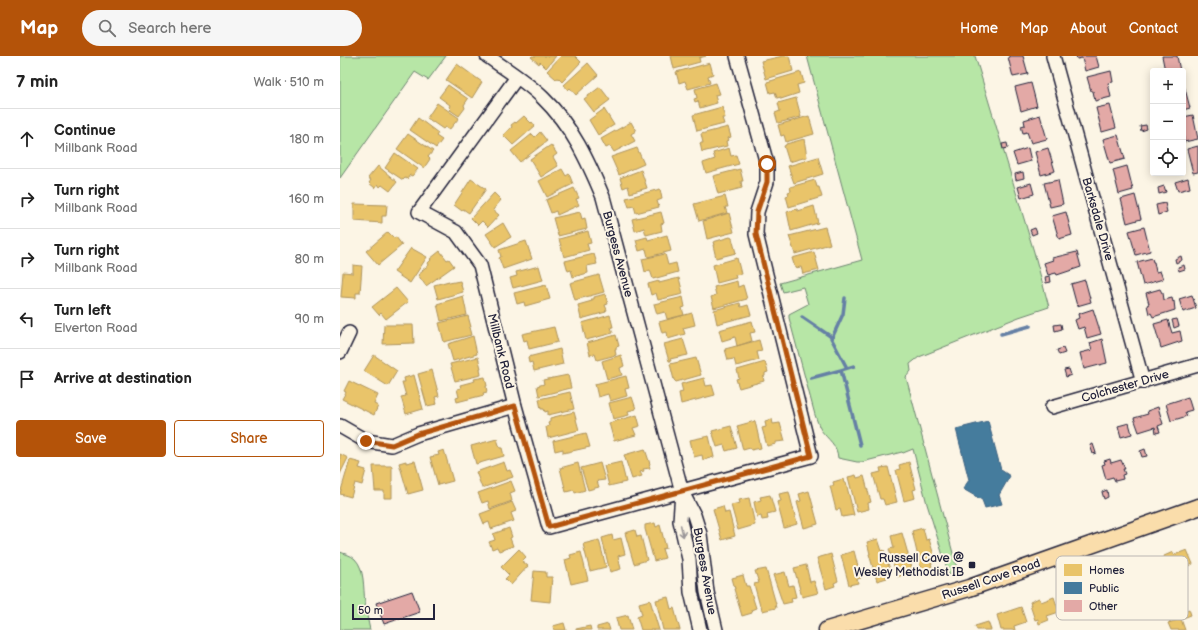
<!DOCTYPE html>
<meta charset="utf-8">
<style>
:root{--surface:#fff;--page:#f6f6f6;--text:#222;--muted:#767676;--line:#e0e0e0;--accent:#b45309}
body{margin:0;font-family:"Balsamiq Sans",sans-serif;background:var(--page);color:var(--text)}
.controls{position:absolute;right:12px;top:12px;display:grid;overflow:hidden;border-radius:4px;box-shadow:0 2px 10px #0003}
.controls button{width:36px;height:36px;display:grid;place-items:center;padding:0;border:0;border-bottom:1px solid var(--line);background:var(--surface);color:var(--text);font:20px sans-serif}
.scale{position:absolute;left:12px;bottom:10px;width:83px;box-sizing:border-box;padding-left:4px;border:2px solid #22223b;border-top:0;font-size:11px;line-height:14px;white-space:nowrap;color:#22223b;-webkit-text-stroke:3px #fcf5e5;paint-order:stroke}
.stop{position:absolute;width:12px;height:12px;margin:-9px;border:3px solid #b45309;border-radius:50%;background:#fff}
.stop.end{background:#b45309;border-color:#fff;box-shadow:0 1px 4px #0008}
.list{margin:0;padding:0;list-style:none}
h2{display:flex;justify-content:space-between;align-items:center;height:52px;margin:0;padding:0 16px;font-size:17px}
h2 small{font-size:13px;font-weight:400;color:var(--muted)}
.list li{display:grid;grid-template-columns:26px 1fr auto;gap:12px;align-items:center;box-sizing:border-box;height:60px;padding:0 16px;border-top:1px solid var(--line)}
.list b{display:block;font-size:15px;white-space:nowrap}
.list p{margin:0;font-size:13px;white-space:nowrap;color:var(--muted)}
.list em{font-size:13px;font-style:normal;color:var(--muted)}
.actions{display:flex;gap:8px;padding:12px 16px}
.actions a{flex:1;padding:9px 0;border:1px solid var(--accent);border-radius:4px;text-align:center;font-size:14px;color:var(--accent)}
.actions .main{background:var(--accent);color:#fff}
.icon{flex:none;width:22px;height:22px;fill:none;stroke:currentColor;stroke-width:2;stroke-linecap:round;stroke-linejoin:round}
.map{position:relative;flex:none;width:858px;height:574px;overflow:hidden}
header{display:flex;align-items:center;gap:24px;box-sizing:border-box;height:56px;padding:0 20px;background:var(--accent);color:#fff}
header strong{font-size:19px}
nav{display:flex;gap:22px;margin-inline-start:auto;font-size:14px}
.search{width:280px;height:36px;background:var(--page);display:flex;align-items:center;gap:10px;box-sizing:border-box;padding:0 14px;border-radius:22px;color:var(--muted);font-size:15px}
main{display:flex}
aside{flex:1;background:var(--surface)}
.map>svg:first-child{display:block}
.green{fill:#b7e6a6;stroke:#6c8470}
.homes{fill:#e9c46a;stroke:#ad935c}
.public{fill:#457b9d;stroke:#3a6080}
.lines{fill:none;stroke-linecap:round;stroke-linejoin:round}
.stream{stroke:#6580a5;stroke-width:3.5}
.building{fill:#e3a9a6;stroke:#22223b}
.minor-casing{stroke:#22223b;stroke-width:16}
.major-casing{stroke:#22223b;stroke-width:19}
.minor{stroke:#fcf5e5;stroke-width:13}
.major{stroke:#faddab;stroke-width:16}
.oneway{stroke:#9a9698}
.route{stroke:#b45309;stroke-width:5}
.poi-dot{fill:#22223b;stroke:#fcf5e5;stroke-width:1.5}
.labels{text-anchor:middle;stroke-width:4;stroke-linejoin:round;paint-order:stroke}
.street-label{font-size:12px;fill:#22223b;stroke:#fcf5e5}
.poi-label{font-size:12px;fill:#22223b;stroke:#fcf5e5;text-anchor:end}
.key{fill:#fcf5e5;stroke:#bbb6b2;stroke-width:1}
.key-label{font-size:11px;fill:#22223b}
</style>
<header>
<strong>Map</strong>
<div class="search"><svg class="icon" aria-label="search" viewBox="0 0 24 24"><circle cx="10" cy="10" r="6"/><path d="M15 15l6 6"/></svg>Search here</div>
<nav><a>Home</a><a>Map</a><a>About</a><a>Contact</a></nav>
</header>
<main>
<aside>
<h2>7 min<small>Walk · 510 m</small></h2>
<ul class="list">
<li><svg class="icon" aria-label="ahead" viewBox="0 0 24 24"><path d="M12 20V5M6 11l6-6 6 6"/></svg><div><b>Continue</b><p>Millbank Road</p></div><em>180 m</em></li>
<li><svg class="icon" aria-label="right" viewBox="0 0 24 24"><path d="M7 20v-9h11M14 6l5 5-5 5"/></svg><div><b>Turn right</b><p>Millbank Road</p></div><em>160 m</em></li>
<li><svg class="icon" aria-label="right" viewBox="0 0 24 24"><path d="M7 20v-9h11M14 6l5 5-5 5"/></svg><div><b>Turn right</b><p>Millbank Road</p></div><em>80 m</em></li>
<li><svg class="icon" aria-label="left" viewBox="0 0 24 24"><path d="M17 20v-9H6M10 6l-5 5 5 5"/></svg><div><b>Turn left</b><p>Elverton Road</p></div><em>90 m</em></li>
<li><svg class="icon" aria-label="arrive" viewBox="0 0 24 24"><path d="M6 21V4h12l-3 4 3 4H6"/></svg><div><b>Arrive at destination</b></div></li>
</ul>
<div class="actions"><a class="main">Save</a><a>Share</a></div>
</aside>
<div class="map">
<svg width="858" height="574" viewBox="0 0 858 574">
<rect width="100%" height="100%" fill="#fcf5e5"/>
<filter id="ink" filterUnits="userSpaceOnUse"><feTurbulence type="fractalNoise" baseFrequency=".025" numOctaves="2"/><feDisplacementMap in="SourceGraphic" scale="8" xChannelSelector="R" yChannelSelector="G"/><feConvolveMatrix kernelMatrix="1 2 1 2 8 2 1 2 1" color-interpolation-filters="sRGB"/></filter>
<g filter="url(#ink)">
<path class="green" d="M 0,0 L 106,0 L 88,24 L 75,16 L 0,122 Z
M 467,0 L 635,0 L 694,196 L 709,251 L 679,261 L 579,301 L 570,308 L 571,315 L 566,321 L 618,516 L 609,519 L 587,448 L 573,393 L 563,397 L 562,396 L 522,406 L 517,406 L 498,402 C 497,388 488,384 481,374 C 478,369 477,364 475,359 L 449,262 L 449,258 L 468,248 L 463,231 L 443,236 L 440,227 L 522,204 Z
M 0,496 C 5,498 11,499 15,503 C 25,513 23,532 25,546 C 26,555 28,565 30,574 L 0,574 Z"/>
<path class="homes" d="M 192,0 L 216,0 L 206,12 L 200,6 L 199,8 L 191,1 Z
M 221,0 L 235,0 L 241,6 L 222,26 L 218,22 L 216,23 L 207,15 Z
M 331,0 L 366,0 L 359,2 L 360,6 L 334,13 Z
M 443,0 L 449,0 L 453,15 L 426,23 L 421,5 Z
M 248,7 L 258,19 L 236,39 L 230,32 L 228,34 L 224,29 Z
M 370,7 L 373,18 L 368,20 L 370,27 L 348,33 L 345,25 L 339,27 L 336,16 Z
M 117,8 L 142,26 L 132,42 L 106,24 Z
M 461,16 L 464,27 L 457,29 L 459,37 L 441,43 L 441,41 L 437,42 L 435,36 L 430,37 L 427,26 Z
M 376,27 L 380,38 L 375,39 L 377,47 L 360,52 L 358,45 L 355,46 L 354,43 L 357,42 L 355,33 Z
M 108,29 L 128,43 L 124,49 L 125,52 L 119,60 L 110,54 L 111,53 L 109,51 L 110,49 L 99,41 Z
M 260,31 L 270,44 L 254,56 L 244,43 Z
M 456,42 L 461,61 L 438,67 L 435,57 L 440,55 L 438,47 Z
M 97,47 L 119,62 L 109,74 L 105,71 L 103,73 L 87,62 Z
M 382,51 L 385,62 L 382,62 L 384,68 L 357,75 L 353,59 Z
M 264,53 L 274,69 L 258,79 L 249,64 Z
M 184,60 L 191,67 L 192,66 L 195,70 L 173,89 L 163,79 L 172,71 L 171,69 L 175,66 L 176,67 Z
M 469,60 L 474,78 L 446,86 L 444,79 L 441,80 L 438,69 Z
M 78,62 L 98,77 L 96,80 L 102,84 L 96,92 L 70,74 Z
M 291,66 L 296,75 L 291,78 L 295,85 L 274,96 L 270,90 L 266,92 L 261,83 Z
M 388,71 L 391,81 L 388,82 L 389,84 L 386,85 L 387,90 L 362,96 L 360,87 L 363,87 L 361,78 Z
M 200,76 L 207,85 L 180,106 L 171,95 L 192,78 L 195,81 Z
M 68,78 L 93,95 L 88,101 L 90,103 L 84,112 L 57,93 Z
M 464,83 L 467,101 L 449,106 L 444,90 L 446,89 L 446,88 Z
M 211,89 L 217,98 L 213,101 L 218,110 L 201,121 L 190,103 Z
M 297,92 L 304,108 L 279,119 L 271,101 Z
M 389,92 L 391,100 L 396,99 L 399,108 L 366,117 L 363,107 L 375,103 L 373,97 Z
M 55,97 L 78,113 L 72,120 L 70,119 L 67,123 L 65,122 L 63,124 L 45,112 Z
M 478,101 L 483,118 L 454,127 L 448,110 Z
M 38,110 L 57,126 L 50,135 L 42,129 L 40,131 L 38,128 L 35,132 L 29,127 L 31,124 L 28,122 Z
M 222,113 L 226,120 L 229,118 L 233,128 L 207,141 L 199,125 Z
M 400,113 L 403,125 L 401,125 L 402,132 L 378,138 L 373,120 Z
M 301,114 L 307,132 L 290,137 L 288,130 L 283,132 L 280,122 Z
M 131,123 L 146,133 L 129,157 L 123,153 L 122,155 L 114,149 Z
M 475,124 L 477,131 L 479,131 L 482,141 L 449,151 L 446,140 L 449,139 L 448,136 L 451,135 L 450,131 Z
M 234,132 L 239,142 L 236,143 L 239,149 L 217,159 L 216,155 L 211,157 L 206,144 Z
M 320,133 L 322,143 L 317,145 L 319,151 L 296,157 L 294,150 L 289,151 L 286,142 Z
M 154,137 L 161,144 L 153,154 L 159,159 L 148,171 L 142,165 L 138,169 L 131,162 Z
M 385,140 L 388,151 L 385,151 L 387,157 L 359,165 L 354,148 Z
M 14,148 L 47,149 L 46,160 L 42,160 L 42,167 L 14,165 Z
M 474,150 L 478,167 L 451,175 L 447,156 L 457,153 L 458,155 Z
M 240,156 L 242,163 L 245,162 L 247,173 L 218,180 L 213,162 Z
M 321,156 L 324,167 L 321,168 L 322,175 L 306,179 L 304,172 L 295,175 L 292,163 Z
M 389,157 L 394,176 L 367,183 L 363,165 Z
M 163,167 L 171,181 L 155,191 L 146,178 Z
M 485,171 L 490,188 L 455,198 L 449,180 Z
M 248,175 L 251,187 L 247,188 L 249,194 L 224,201 L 219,183 Z
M 48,176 L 54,182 L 56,181 L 62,189 L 38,209 L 26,195 Z
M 327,179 L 331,195 L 308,201 L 306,193 L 299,195 L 296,184 L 307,181 L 308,184 Z
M 390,181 L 392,182 L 396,197 L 376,202 L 373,189 L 374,189 L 373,186 Z
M 186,185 L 192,203 L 163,213 L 159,202 L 161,201 L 159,194 Z
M 71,192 L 87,201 L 70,227 L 54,216 Z
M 100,195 L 107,204 L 109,203 L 114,210 L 86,230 L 78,219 L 83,215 L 82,214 L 89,209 L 88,207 L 91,204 L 90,203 Z
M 474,196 L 479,214 L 463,218 L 461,211 L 455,212 L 452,202 Z
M 254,198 L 257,208 L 247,210 L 248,217 L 233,221 L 231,214 L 228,215 L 225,205 Z
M 325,198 L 328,209 L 336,207 L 338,216 L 313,223 L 310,214 L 305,216 L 302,203 Z
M 397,202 L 401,218 L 395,219 L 396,222 L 377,227 L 373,209 Z
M 13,209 L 22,210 L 20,237 L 16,237 L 16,242 L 1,241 L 3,216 L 13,217 Z
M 199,210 L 203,224 L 173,232 L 170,222 L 177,220 L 176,216 Z
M 259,219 L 264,236 L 235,244 L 230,227 Z
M 339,222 L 343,238 L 318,244 L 316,237 L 311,239 L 308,228 L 319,225 L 319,227 Z
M 109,225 L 109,227 L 120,225 L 123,236 L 98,243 L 94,229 Z
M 397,225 L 398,231 L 403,229 L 407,243 L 374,252 L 371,241 L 376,239 L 374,231 Z
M 206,229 L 210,243 L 185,250 L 184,246 L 177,248 L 174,237 Z
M 56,232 L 68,246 L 46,263 L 41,257 L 39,259 L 32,251 Z
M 265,238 L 268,248 L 265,249 L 267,254 L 265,255 L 266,256 L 241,263 L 238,249 L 252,245 L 251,243 L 254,243 L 254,241 Z
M 123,240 L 127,259 L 101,265 L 97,248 Z
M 343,241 L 345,251 L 342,252 L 344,259 L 327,263 L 325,256 L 317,258 L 314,248 Z
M 400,247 L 401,251 L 408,249 L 411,259 L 377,268 L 374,254 Z
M 352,257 L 355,269 L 343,272 L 345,278 L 328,283 L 327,276 L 322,277 L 319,266 Z
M 270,259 L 273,271 L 271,271 L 273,277 L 246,284 L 242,267 Z
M 128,260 L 131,271 L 129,271 L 131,279 L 104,286 L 99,267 Z
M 412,265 L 415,276 L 410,277 L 412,285 L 397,290 L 395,281 L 382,285 L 379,274 Z
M 44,269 L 73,269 L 74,287 L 43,288 Z
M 214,271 L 218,286 L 189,293 L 187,284 L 184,285 L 182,278 Z
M 276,279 L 279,290 L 276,291 L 276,293 L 275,293 L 276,299 L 257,304 L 255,298 L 250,299 L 247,287 Z
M 133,280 L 137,298 L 113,305 L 108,288 Z
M 343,283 L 348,299 L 330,303 L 331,305 L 329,305 L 324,288 Z
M 419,284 L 422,295 L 417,296 L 419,304 L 396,310 L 394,303 L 388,304 L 385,293 Z
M 220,293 L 223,308 L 194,315 L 192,306 L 189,307 L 188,301 Z
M 34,299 L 57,315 L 48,330 L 24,315 Z
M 281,299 L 284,310 L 280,312 L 282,319 L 267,323 L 262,305 Z
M 138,301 L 141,312 L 140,312 L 141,319 L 115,325 L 110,308 Z
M 356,302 L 361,319 L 336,326 L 334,324 L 330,308 Z
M 425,306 L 428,316 L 425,317 L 425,320 L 423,321 L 424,325 L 399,332 L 396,323 L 399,322 L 397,314 Z
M 92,314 L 99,340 L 95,341 L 97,348 L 87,350 L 78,318 Z
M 74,319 L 83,353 L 66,358 L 61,341 L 66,340 L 62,326 L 65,326 L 64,322 Z
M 228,319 L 231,332 L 199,340 L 197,330 L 204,328 L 203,324 Z
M 286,320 L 289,332 L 285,333 L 287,340 L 270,345 L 268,338 L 258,341 L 255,328 Z
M 145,321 L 147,330 L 146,330 L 147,336 L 143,337 L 144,339 L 117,346 L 116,342 L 119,341 L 117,333 L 121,332 L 120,329 L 135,325 L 134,323 Z
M 364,322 L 366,330 L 372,329 L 375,339 L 341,348 L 339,337 L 343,336 L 341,328 Z
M 9,325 L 38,339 L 34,348 L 38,350 L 34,359 L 2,343 L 6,336 L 4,335 Z
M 230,336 L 234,353 L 208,359 L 208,355 L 205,356 L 204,353 L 201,353 L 199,343 Z
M 292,341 L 296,353 L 288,355 L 289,359 L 273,363 L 269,347 Z
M 234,356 L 239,374 L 208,382 L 206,371 L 209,370 L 208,367 L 210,366 L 210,362 Z
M 297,359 L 300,370 L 293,372 L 296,379 L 274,385 L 269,367 Z
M 432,363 L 433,368 L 440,367 L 445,385 L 436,386 L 436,388 L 427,390 L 422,372 L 426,371 L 425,365 Z
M 415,365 L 421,392 L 411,394 L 410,392 L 403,394 L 397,370 Z
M 391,370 L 397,392 L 386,395 L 384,389 L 377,391 L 372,375 Z
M 246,377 L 250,391 L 223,397 L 223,393 L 215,395 L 213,385 Z
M 369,380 L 374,401 L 363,404 L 362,399 L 354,401 L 350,384 Z
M 157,383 L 160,392 L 162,392 L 164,400 L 136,408 L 131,390 Z
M 305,393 L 310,408 L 309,409 L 310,412 L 303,413 L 304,415 L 300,416 L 302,420 L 292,423 L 284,399 Z
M 104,394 L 113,425 L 98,429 L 90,401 L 99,399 L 98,396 Z
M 0,398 L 8,402 L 0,418 Z
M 10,404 L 21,407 L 19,412 L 26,414 L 22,429 L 15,427 L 11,441 L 0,438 Z
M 66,405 L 66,407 L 75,405 L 83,434 L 68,438 L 59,407 Z
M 164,406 L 167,415 L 170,414 L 173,421 L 142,432 L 136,416 Z
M 281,406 L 286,426 L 269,430 L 264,410 Z
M 569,406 L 576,433 L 573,434 L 575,442 L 564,445 L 556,414 L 560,413 L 559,409 Z
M 238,407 L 245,434 L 235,437 L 234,434 L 226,436 L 220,412 Z
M 260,407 L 265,424 L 257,425 L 259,431 L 248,434 L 241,412 Z
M 33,410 L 52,410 L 52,442 L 44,442 L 44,435 L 35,435 Z
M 548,411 L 557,446 L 545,449 L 543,443 L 540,443 L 533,418 L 541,416 L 540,412 Z
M 516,419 L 517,422 L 524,420 L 531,446 L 528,447 L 529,453 L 517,456 L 508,421 Z
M 503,423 L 504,427 L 506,427 L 514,459 L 502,461 L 500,453 L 496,454 L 490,430 L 494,430 L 493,426 Z
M 171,425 L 175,435 L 170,437 L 172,445 L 150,453 L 148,445 L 142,447 L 138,437 Z
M 469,435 L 478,468 L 464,472 L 457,446 L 461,445 L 459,438 Z
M 449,436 L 457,468 L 444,472 L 437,446 L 441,445 L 439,438 Z
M 430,439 L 435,456 L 427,458 L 428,463 L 422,464 L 421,460 L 417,461 L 414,446 L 421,444 L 420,441 Z
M 409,442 L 415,469 L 398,474 L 391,449 L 400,447 L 399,444 Z
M 172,446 L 176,455 L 171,457 L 174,465 L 151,473 L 149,466 L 144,468 L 140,458 Z
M 383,450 L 385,457 L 389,456 L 395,480 L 382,484 L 373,453 Z
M 315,467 L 316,471 L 320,469 L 326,492 L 322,493 L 325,502 L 314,505 L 305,473 L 305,469 Z
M 169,472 L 172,481 L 170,482 L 173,490 L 159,495 L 157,491 L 152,493 L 149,486 L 155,484 L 153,478 Z
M 583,472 L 586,484 L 589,483 L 596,506 L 591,507 L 592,511 L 583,514 L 581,510 L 580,510 L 572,475 Z
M 295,474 L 297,481 L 301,480 L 307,504 L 294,508 L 285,477 Z
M 562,477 L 572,512 L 571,512 L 572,516 L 557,521 L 549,493 L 554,492 L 551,480 Z
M 272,479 L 273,484 L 281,482 L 285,498 L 278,500 L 281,513 L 270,516 L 262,482 Z
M 538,483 L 542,495 L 544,494 L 551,517 L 546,519 L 547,522 L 537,525 L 529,498 L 530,498 L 527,486 Z
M 259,484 L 266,511 L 250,515 L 243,488 Z
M 179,493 L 186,501 L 182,505 L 188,510 L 171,529 L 165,523 L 169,519 L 161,511 Z
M 847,494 L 853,508 L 841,513 L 845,523 L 833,528 L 824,500 L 833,496 L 834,499 Z
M 514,495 L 521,522 L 517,523 L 518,527 L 509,529 L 501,499 Z
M 241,496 L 248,524 L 231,528 L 225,504 L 231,502 L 230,499 Z
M 491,498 L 498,525 L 494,527 L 495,530 L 486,533 L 477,502 Z
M 466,509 L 470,526 L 474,525 L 478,537 L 462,541 L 454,512 Z
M 426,513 L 436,548 L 435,548 L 436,552 L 422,555 L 421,550 L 420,550 L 414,528 L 419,527 L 415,515 Z
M 194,515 L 206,516 L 206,521 L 212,521 L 210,546 L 191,544 Z
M 445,516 L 449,530 L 453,529 L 456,541 L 451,542 L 452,546 L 443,548 L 433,519 Z
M 403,519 L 406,530 L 409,530 L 416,552 L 411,554 L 412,557 L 402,560 L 394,533 L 395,533 L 392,522 Z
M 328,541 L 331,553 L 334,552 L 340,574 L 323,574 L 316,544 Z
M 714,541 L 719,556 L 707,560 L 709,564 L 699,568 L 698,563 L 695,564 L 690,549 L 691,549 L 690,546 L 699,542 L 701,546 Z
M 310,544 L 319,574 L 301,574 L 297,561 L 302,559 L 299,547 Z
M 681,551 L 686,566 L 674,570 L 675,574 L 661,574 L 657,559 Z
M 849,553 L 851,559 L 843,562 L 841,556 Z
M 288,559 L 292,574 L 279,574 L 276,562 Z
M 841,563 L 845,574 L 831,574 L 828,567 Z
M 648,566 L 651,574 L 637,574 L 635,570 Z
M 224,567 L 226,574 L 214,574 L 213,570 Z
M 268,568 L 270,574 L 257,574 L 257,571 Z
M 250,570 L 251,574 L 236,574 L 236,573 Z"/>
<path class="public" d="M 648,365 L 661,414 L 670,420 L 659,439 L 662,448 L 645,452 L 642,444 L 623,433 L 629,424 L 616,373 Z"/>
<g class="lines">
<path class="stream" d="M 462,261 L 490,280 L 507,312
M 661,278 L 690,270
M 492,282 L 503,258 L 505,242
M 514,310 L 501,314 L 520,389
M 471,322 L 501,314"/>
</g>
<path class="building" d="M 671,0 L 683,0 L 688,18 L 673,21 L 668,1 Z
M 736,0 L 756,0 L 759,11 L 745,15 L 742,2 L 737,3 Z
M 822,0 L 837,0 L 840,15 L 825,15 Z
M 771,15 L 773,26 L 768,27 L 771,41 L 755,45 L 753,35 L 751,35 L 747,21 Z
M 691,27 L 697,50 L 681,55 L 675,31 Z
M 843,29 L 844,29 L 850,52 L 843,54 Z
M 770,49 L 776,72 L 762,76 L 756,52 Z
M 700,59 L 707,83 L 691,87 L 687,76 L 683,77 L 681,70 L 685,69 L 684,64 Z
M 853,59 L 858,83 L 844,86 L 843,61 Z
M 806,69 L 807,73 L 801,75 L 800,70 Z
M 778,79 L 785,103 L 770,107 L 763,83 Z
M 667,87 L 668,92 L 663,93 L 662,88 Z
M 858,90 L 858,116 L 853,117 L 847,93 Z
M 688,92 L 691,105 L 677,109 L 673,97 Z
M 708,92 L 715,115 L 701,119 L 695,96 Z
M 787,110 L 793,134 L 779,138 L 773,114 Z
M 683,116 L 684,122 L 676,124 L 675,118 Z
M 848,122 L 850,132 L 838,135 L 835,126 Z
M 718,124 L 723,148 L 710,151 L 704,127 Z
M 691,127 L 694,138 L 681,142 L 678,131 Z
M 824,130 L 826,136 L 819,138 L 818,132 Z
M 795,139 L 801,163 L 787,167 L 781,143 Z
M 825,147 L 827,156 L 818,159 L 816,149 Z
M 726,156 L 732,179 L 719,183 L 712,160 Z
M 804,171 L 810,195 L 796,199 L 789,175 Z
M 695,172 L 697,177 L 692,179 L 690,174 Z
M 737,196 L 741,211 L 717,219 L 716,217 L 708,219 L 704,207 L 713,204 L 712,202 Z
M 841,200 L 842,204 L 836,207 L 835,203 Z
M 812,202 L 813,206 L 814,206 L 816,216 L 820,215 L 823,223 L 803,229 L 797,206 Z
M 844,209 L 845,213 L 839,215 L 838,211 Z
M 710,220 L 711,226 L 706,227 L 705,221 Z
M 745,224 L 751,246 L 737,250 L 731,228 Z
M 820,233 L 822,237 L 823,237 L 824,244 L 832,242 L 833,246 L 834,245 L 835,254 L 813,261 L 811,257 L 809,258 L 807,249 L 809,248 L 806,237 Z
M 852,239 L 856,252 L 843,256 L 839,243 Z
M 753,253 L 761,278 L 747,282 L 744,271 L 738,273 L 735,264 L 739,262 L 738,258 Z
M 837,263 L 839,270 L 834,272 L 832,264 Z
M 828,264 L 832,277 L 840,275 L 842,285 L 821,292 L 814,268 Z
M 721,268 L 722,273 L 715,275 L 714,269 Z
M 762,283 L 767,307 L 744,313 L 740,297 L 752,294 L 750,287 Z
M 723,292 L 725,297 L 719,299 L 717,294 Z
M 729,313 L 731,319 L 726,321 L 724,314 Z
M 848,341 L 852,354 L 845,356 L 847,360 L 831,365 L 826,348 Z
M 818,351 L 823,368 L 818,370 L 820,376 L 816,377 L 815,371 L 799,376 L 794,362 L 808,358 L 807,355 Z
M 789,367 L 792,378 L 781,381 L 778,370 Z
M 753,388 L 756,397 L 753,398 L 750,389 Z
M 805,393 L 807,400 L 802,401 L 800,395 Z
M 770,403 L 771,407 L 781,404 L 785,413 L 783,413 L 785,418 L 782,419 L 783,423 L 775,425 L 773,421 L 766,423 L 762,409 L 765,408 L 764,405 Z
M 767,434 L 768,441 L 764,443 L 762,436 Z
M 72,535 L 80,556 L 44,568 L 36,547 Z"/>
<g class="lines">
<g class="minor-casing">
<path id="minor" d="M 147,0 C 166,13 187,26 203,42 C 232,70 248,105 263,141 L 342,436 L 354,459 L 360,478 L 367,536 L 376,574
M 713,0 L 803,326
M 177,21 L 79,156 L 116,176 L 140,209 L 175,350 L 209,471 L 471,400 L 416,178 L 417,156 L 427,126 L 427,108 L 397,0
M 0,296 L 9,277
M 712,351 L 858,309
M 0,370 L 26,385 L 52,389 L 78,378 L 175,350
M 342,436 L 340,465 L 349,503 L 351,536 L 360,574"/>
</g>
<g class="major-casing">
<path id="major" d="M 487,574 L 629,532 L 858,451"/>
</g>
<use href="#minor" class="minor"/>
<use href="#major" class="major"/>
</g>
<defs><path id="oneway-shaft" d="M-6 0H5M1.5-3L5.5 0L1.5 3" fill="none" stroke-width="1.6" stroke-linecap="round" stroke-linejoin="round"/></defs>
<use class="oneway" href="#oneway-shaft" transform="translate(342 475) rotate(77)"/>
</g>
<g class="lines" filter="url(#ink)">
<path class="route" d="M 26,385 L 52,389 L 78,378 L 175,350 L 209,471 L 471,400 L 416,178 L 417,156 L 427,126 L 427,108"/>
</g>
<rect class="poi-dot" x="628" y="505" width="8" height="8" rx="2"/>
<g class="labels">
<g class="street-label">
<text transform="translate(758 163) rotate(74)" y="4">Barksdale Drive</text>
<text transform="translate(278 198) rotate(75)" y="4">Burgess Avenue</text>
<text transform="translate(161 295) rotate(76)" y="4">Millbank Road</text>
<text transform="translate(785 330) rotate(-16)" y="4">Colchester Drive</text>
<text transform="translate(365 515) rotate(80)" y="4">Burgess Avenue</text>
<text transform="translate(651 523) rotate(-19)" y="4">Russell Cave Road</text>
</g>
<g class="poi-label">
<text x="624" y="506">Russell Cave @<tspan x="624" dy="14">Wesley Methodist IB</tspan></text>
</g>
</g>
<rect x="716" y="500" width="132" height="64" rx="6" class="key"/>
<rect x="724" y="508" width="18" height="12" fill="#e9c46a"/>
<rect x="724" y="526" width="18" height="12" fill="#457b9d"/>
<rect x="724" y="544" width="18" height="12" fill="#e3a9a6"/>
<g class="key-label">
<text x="749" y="518">Homes</text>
<text x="749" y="536">Public</text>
<text x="749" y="554">Other</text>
</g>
</svg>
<div class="controls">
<button>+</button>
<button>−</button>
<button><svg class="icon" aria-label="locate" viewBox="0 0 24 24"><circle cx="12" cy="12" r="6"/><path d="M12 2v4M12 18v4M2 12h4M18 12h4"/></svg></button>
</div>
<div class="scale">50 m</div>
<div class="stop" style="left:427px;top:108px"></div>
<div class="stop end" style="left:26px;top:385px"></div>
</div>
</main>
